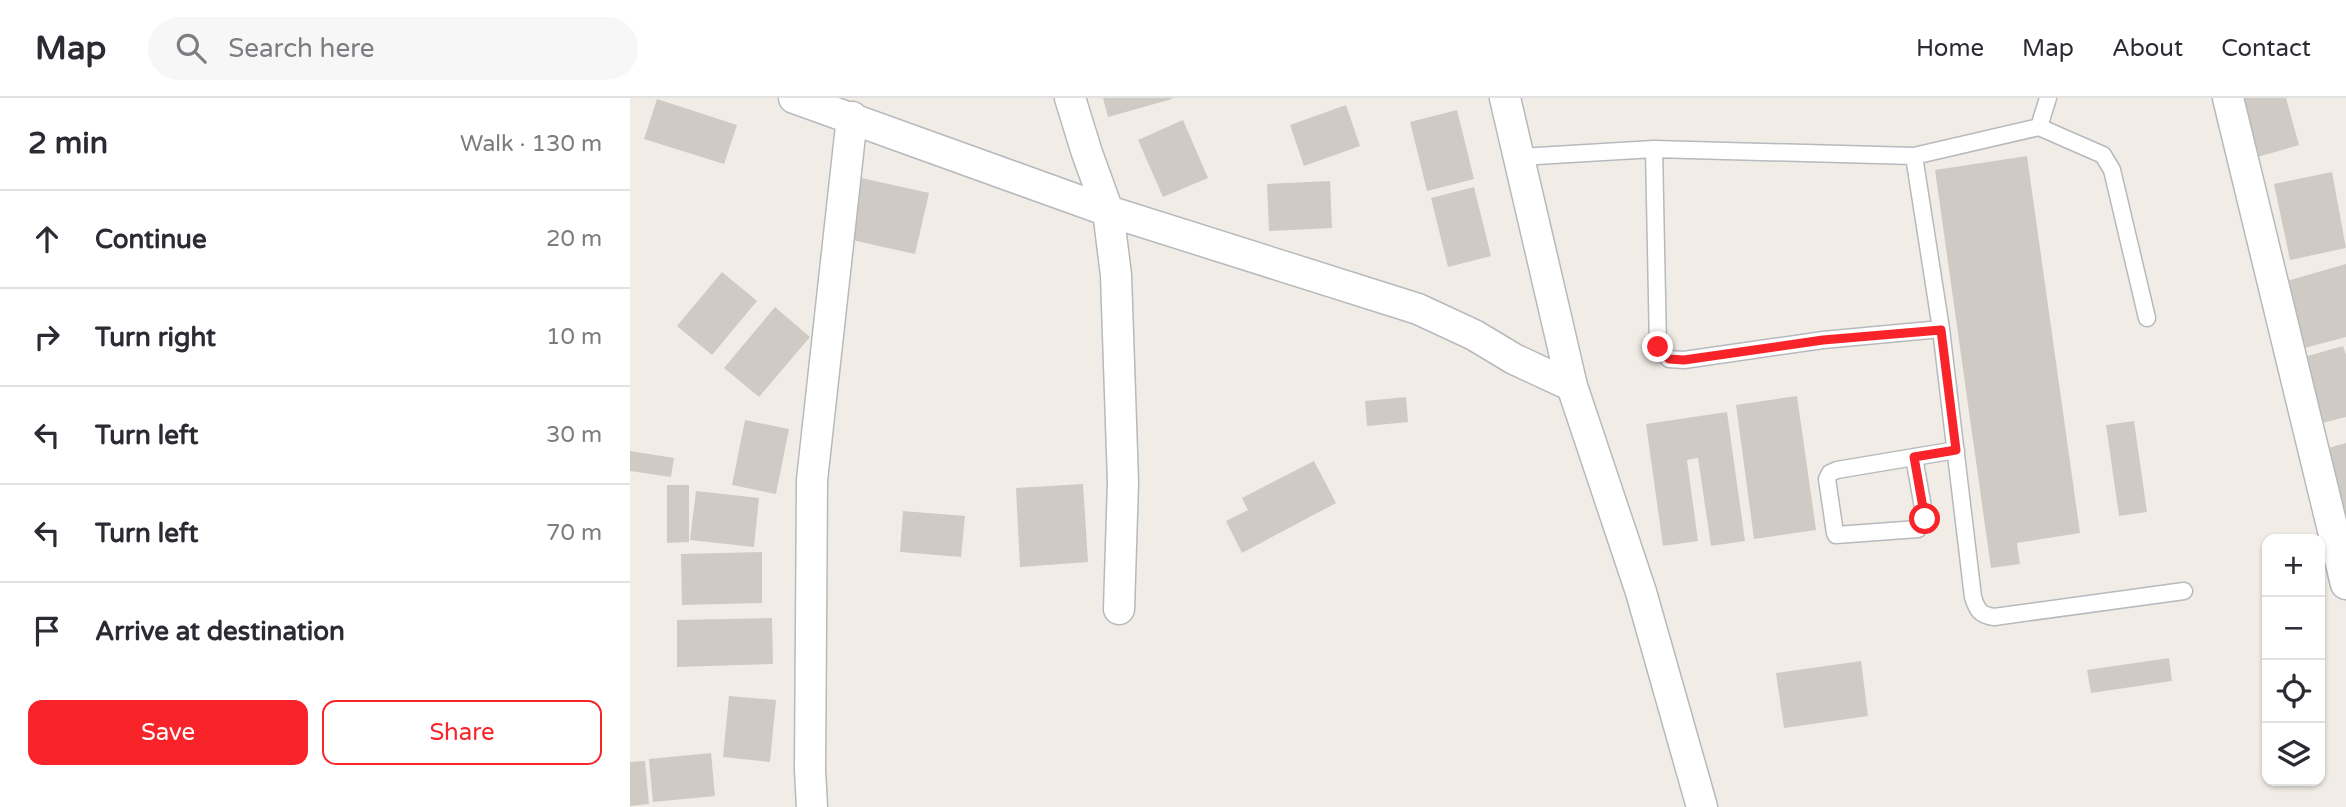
<!DOCTYPE html>
<meta charset="utf-8">
<style>
:root{--surface:#fff;--page:#f7f7f7;--text:#2b2b33;--muted:#7c7c81;--line:#e1e1e2;--accent:#f82429}
body{margin:0;font-family:"Varela Round",sans-serif;background:var(--page);color:var(--text)}
.controls{position:absolute;right:21px;bottom:21px;display:grid;overflow:hidden;border-radius:14px;box-shadow:0 2px 5px #0004}
.controls button{width:63px;height:63px;display:grid;place-items:center;padding:0;border:0;border-bottom:2px solid var(--line);background:var(--surface);color:var(--text);font:35px sans-serif}
.stop{position:absolute;width:21px;height:21px;margin:-16px;border:5px solid #f82429;border-radius:50%;background:#fff}
.stop.end{background:#f82429;border-color:#fff;box-shadow:0 2px 7px #0008}
.list{margin:0;padding:0;list-style:none}
h2{display:flex;justify-content:space-between;align-items:center;height:91px;margin:0;padding:0 28px;font-size:30px}
h2 small{font-size:23px;font-weight:400;color:var(--muted)}
.list li{display:grid;grid-template-columns:46px 1fr auto;gap:21px;align-items:center;box-sizing:border-box;height:98px;padding:0 28px;border-top:2px solid var(--line)}
.list b{display:block;font-size:26px;white-space:nowrap}
.list em{font-size:23px;font-style:normal;color:var(--muted)}
.actions{display:flex;gap:14px;padding:21px 28px}
.actions a{flex:1;padding:16px 0;border:2px solid var(--accent);border-radius:14px;text-align:center;font-size:24px;color:var(--accent)}
.actions .main{background:var(--accent);color:#fff}
.icon{flex:none;width:38px;height:38px;fill:none;stroke:currentColor;stroke-width:2;stroke-linecap:round;stroke-linejoin:round}
.map{position:relative;flex:none;width:1716px;height:709px;overflow:hidden}
header{display:flex;align-items:center;gap:42px;box-sizing:border-box;height:98px;padding:0 35px;background:var(--surface);border-bottom:2px solid var(--line)}
header strong{font-size:33px}
nav{display:flex;gap:38px;margin-inline-start:auto;font-size:24px}
.search{width:490px;height:63px;background:var(--page);display:flex;align-items:center;gap:18px;box-sizing:border-box;padding:0 24px;border-radius:38px;color:var(--muted);font-size:26px}
main{display:flex}
aside{flex:1;background:var(--surface)}
.map>svg:first-child{display:block}
.building{fill:#cfcac4}
.lines{fill:none;stroke-linecap:round;stroke-linejoin:round}
.service-casing{stroke:#b6b9bd;stroke-width:19}
.minor-casing{stroke:#b6b9bd;stroke-width:33}
.service{stroke:#fff;stroke-width:16}
.minor{stroke:#fff;stroke-width:30}
.route{stroke:#f82429;stroke-width:9}
</style>
<header>
<strong>Map</strong>
<div class="search"><svg class="icon" aria-label="search" viewBox="0 0 24 24"><circle cx="10" cy="10" r="6"/><path d="M15 15l6 6"/></svg>Search here</div>
<nav><a>Home</a><a>Map</a><a>About</a><a>Contact</a></nav>
</header>
<main>
<aside>
<h2>2 min<small>Walk · 130 m</small></h2>
<ul class="list">
<li><svg class="icon" aria-label="ahead" viewBox="0 0 24 24"><path d="M12 20V5M6 11l6-6 6 6"/></svg><div><b>Continue</b></div><em>20 m</em></li>
<li><svg class="icon" aria-label="right" viewBox="0 0 24 24"><path d="M7 20v-9h11M14 6l5 5-5 5"/></svg><div><b>Turn right</b></div><em>10 m</em></li>
<li><svg class="icon" aria-label="left" viewBox="0 0 24 24"><path d="M17 20v-9H6M10 6l-5 5 5 5"/></svg><div><b>Turn left</b></div><em>30 m</em></li>
<li><svg class="icon" aria-label="left" viewBox="0 0 24 24"><path d="M17 20v-9H6M10 6l-5 5 5 5"/></svg><div><b>Turn left</b></div><em>70 m</em></li>
<li><svg class="icon" aria-label="arrive" viewBox="0 0 24 24"><path d="M6 21V4h12l-3 4 3 4H6"/></svg><div><b>Arrive at destination</b></div></li>
</ul>
<div class="actions"><a class="main">Save</a><a>Share</a></div>
</aside>
<div class="map">
<svg width="1716" height="709" viewBox="0 0 1716 709">
<rect width="100%" height="100%" fill="#f1ede6"/>
<path class="building" d="M 473,0 L 542,0 L 542,1 L 478,19 Z
M 1607,0 L 1656,0 L 1669,47 L 1624,60 Z
M 27,1 L 107,27 L 94,66 L 14,41 Z
M 716,7 L 730,48 L 674,68 L 660,27 Z
M 827,12 L 844,81 L 797,93 L 780,24 Z
M 553,22 L 578,80 L 533,99 L 508,42 Z
M 1397,58 L 1450,435 L 1387,445 L 1390,466 L 1361,470 L 1305,72 Z
M 1702,74 L 1716,150 L 1660,162 L 1644,86 Z
M 227,79 L 299,95 L 285,156 L 213,140 Z
M 700,83 L 702,130 L 639,133 L 637,86 Z
M 844,89 L 861,158 L 818,169 L 801,100 Z
M 1716,166 L 1716,239 L 1671,251 L 1653,184 Z
M 92,174 L 127,203 L 82,257 L 47,228 Z
M 145,209 L 180,239 L 129,299 L 94,270 Z
M 1713,248 L 1716,257 L 1716,319 L 1692,325 L 1674,259 Z
M 1167,298 L 1186,432 L 1124,441 L 1106,307 Z
M 776,299 L 778,324 L 737,328 L 735,303 Z
M 1097,314 L 1115,443 L 1081,448 L 1068,360 L 1057,362 L 1068,443 L 1033,448 L 1016,326 Z
M 115,322 L 159,331 L 146,396 L 102,387 Z
M 1504,323 L 1517,414 L 1489,418 L 1476,327 Z
M 1716,345 L 1716,424 L 1695,351 Z
M 0,353 L 44,360 L 41,379 L 0,373 Z
M 684,363 L 706,405 L 612,455 L 596,423 L 618,412 L 612,400 Z
M 453,386 L 458,464 L 390,469 L 386,390 Z
M 37,387 L 59,387 L 59,444 L 37,445 Z
M 66,393 L 129,400 L 124,449 L 60,442 Z
M 273,413 L 335,418 L 331,459 L 270,454 Z
M 132,454 L 132,505 L 52,507 L 51,456 Z
M 142,520 L 143,566 L 47,569 L 47,522 Z
M 1539,560 L 1542,583 L 1461,595 L 1457,572 Z
M 1231,563 L 1238,618 L 1154,630 L 1146,575 Z
M 99,598 L 146,602 L 140,664 L 93,659 Z
M 81,655 L 85,698 L 23,704 L 19,661 Z
M 15,663 L 19,706 L 0,708 L 0,664 Z"/>
<g class="lines">
<g class="service-casing">
<path id="service" d="M 1409,29 L 1418,0
M 1024,51 L 1028,249 L 1039,261 L 1054,262 L 1193,242 L 1311,231
M 1284,58 L 1409,29 L 1473,57 L 1482,72 L 1517,220
M 889,59 L 1024,51 L 1284,58 L 1311,231 L 1343,499 C 1347,512 1350,517 1364,519 L 1554,493
M 1284,359 L 1295,421 L 1288,431 L 1206,437 L 1205,435 L 1197,381 L 1200,375 L 1207,372 L 1326,352"/>
</g>
<g class="minor-casing">
<path id="minor" d="M 164,0 L 478,113 L 788,211 L 844,237 L 884,261 L 942,288
M 440,0 L 457,55 L 478,113 L 486,177 L 493,384 L 489,511
M 875,0 L 942,288 L 1011,494 L 1072,709
M 1598,0 L 1716,486
M 182,709 L 180,672 L 182,382 L 222,19"/>
</g>
<use href="#service" class="service"/>
<use href="#minor" class="minor"/>
</g>
<g class="lines">
<path class="route" d="M 1028,249 L 1039,261 L 1054,262 L 1193,242 L 1311,232 L 1326,352 L 1284,359 L 1295,421"/>
</g>
</svg>
<div class="controls">
<button>+</button>
<button>−</button>
<button><svg class="icon" aria-label="locate" viewBox="0 0 24 24"><circle cx="12" cy="12" r="6"/><path d="M12 2v4M12 18v4M2 12h4M18 12h4"/></svg></button>
<button><svg class="icon" aria-label="layers" viewBox="0 0 24 24"><path d="M12 4l9 5-9 5-9-5zM3 14l9 5 9-5"/></svg></button>
</div>
<div class="stop" style="left:1295px;top:421px"></div>
<div class="stop end" style="left:1028px;top:249px"></div>
</div>
</main>
